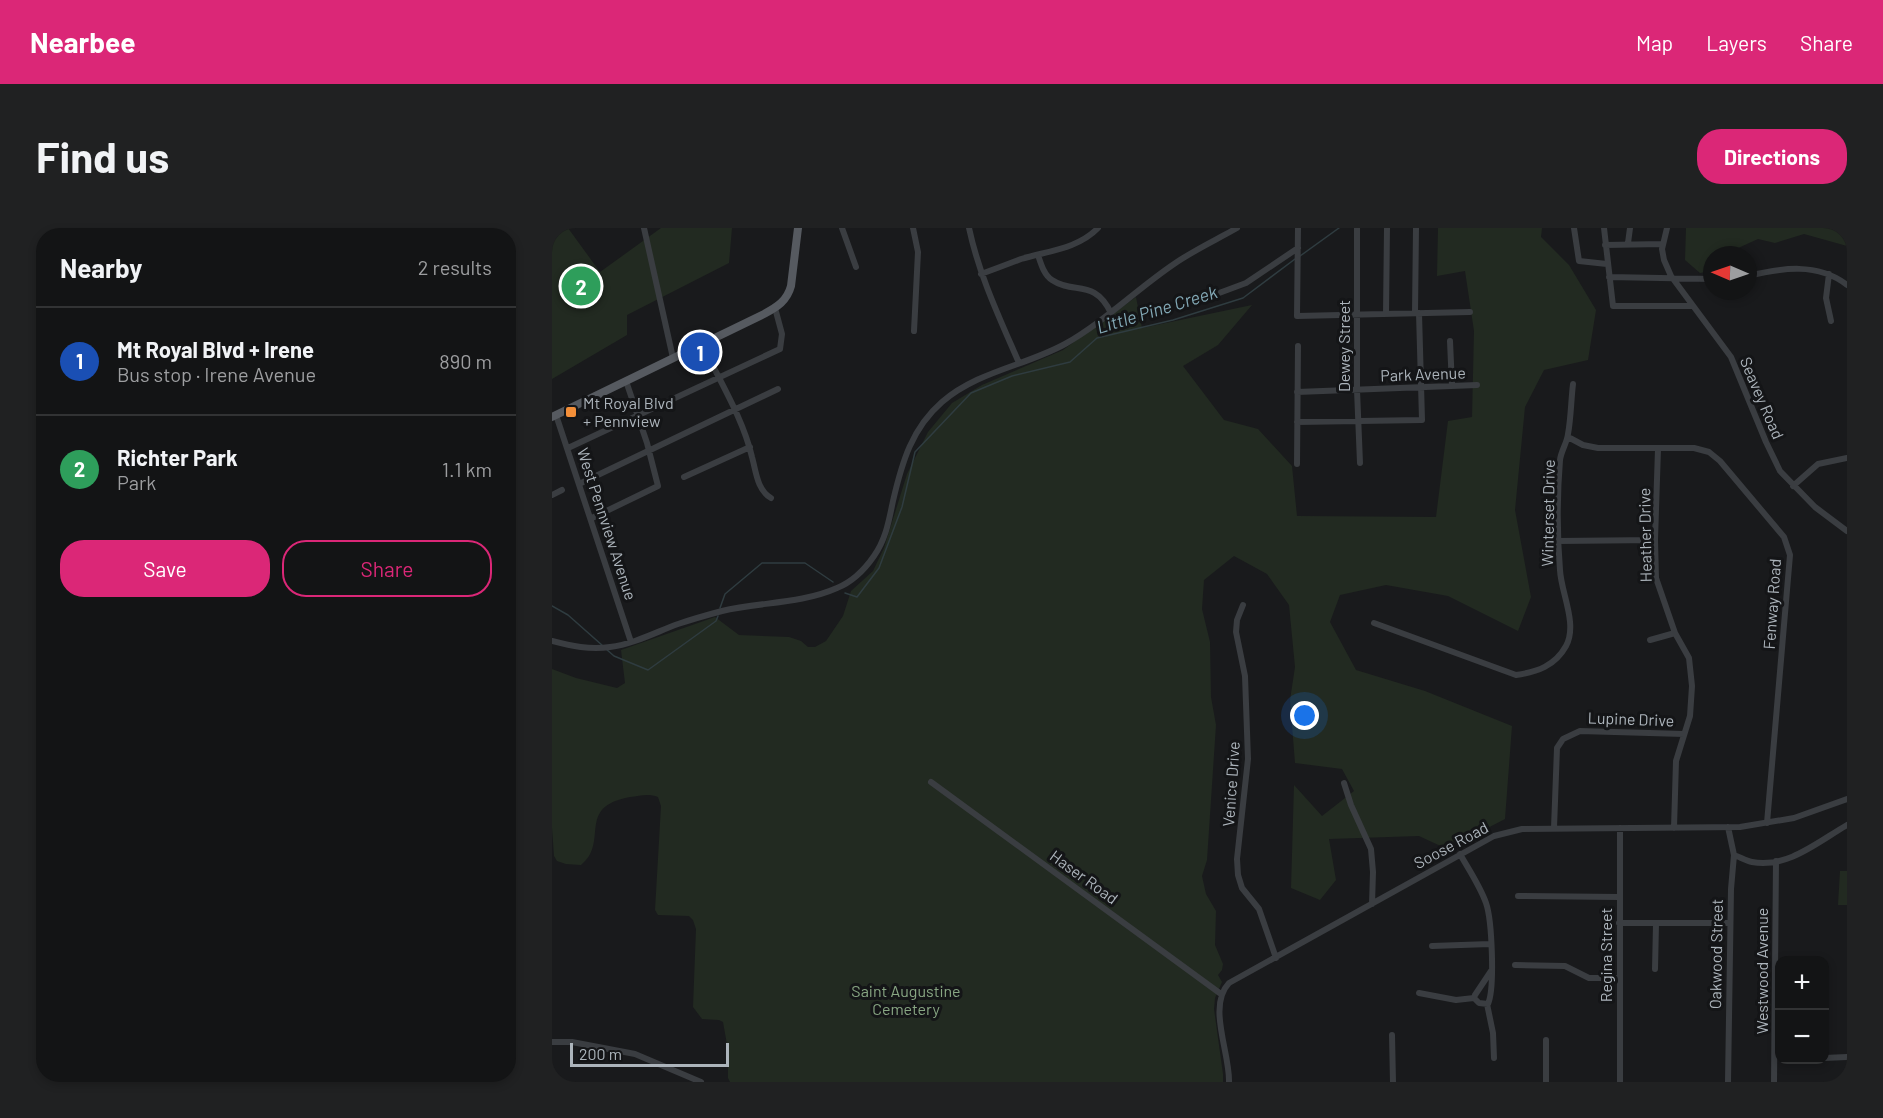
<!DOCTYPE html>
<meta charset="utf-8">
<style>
:root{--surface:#131415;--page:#202122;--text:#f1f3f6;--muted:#9d9ea0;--line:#323334;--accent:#db2777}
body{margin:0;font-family:Barlow,sans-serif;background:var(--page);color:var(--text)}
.controls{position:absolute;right:18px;bottom:18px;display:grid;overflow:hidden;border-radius:12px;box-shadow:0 3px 9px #0003}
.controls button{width:54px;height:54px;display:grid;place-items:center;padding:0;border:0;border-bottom:2px solid var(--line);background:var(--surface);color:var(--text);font:30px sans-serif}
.compass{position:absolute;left:1151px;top:18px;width:54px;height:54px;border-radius:50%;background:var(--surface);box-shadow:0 3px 9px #0003;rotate:272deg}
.scale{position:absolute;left:18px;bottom:15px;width:159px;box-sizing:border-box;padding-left:6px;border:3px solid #acb4bb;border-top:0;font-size:16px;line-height:21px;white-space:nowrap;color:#acb4bb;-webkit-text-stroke:4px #141517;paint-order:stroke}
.you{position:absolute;left:753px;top:488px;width:21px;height:21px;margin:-15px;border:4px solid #fff;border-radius:50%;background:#1a73e8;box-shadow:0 0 0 9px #1a73e833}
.badge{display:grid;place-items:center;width:39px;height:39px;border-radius:50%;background:var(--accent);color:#fff;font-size:20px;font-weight:700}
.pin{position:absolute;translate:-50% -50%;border:3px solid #fff;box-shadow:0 2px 6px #0006}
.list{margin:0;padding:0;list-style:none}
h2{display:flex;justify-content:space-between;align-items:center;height:78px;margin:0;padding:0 24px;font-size:26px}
h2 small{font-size:20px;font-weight:400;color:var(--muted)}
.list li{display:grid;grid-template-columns:39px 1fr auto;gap:18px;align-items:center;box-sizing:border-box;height:108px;padding:0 24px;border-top:2px solid var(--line)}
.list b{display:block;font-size:22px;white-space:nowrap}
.list p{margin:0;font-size:20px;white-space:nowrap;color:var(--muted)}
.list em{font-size:20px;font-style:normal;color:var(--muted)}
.actions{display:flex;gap:12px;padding:18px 24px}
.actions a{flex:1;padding:14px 0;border:2px solid var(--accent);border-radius:24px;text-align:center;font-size:21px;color:var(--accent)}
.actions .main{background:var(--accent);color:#fff}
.map{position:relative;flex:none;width:1295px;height:854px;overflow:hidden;border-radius:24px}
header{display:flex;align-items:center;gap:36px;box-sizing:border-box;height:84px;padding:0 30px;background:var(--accent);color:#fff}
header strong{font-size:28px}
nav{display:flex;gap:33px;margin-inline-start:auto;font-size:21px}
.intro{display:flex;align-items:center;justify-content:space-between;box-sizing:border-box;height:144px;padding:0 36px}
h1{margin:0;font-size:42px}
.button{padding:15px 27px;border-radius:24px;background:var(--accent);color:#fff;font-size:21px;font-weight:700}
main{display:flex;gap:36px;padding:0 36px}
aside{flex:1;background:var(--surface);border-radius:24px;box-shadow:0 3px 9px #0003}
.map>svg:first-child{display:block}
.green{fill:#222a21}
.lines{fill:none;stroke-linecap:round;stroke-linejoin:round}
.stream{stroke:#2f3c40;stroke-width:1.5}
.minor{stroke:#3a3d41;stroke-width:6}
.major{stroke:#565a60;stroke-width:8}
.poi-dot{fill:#f48f39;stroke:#141517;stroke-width:2}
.labels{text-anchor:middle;stroke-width:6;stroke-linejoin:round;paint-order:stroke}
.street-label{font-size:16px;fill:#acb4bb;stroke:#141517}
.poi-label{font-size:16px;fill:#acb4bb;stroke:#141517;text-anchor:start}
.park-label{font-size:16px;fill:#88a683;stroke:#141517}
.water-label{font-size:18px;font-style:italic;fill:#83a9b6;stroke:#141517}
</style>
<header>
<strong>Nearbee</strong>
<nav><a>Map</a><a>Layers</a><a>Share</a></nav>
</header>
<div class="intro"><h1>Find us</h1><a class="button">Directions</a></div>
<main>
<aside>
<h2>Nearby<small>2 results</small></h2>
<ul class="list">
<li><span class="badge" style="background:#1a4fb4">1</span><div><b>Mt Royal Blvd + Irene</b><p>Bus stop · Irene Avenue</p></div><em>890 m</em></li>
<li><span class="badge" style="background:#2e9e5b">2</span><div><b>Richter Park</b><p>Park</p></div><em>1.1 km</em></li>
</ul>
<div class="actions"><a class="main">Save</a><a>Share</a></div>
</aside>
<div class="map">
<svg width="1295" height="854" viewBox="0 0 1295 854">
<rect width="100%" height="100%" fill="#191a1c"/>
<path class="green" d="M 0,0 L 16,0 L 48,44 L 109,0 L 180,0 L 177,35 L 75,87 L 75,107 L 0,151 Z
M 886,0 L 990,0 L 989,9 L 1017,37 L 1044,82 L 1036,132 L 992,142 L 973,179 L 963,282 L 979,369 L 966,403 L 896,368 L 834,357 L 788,367 L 778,394 L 804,442 L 873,463 L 960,498 L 953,591 L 895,621 L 867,608 L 777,611 L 784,652 L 768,672 L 739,660 L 742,557 L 770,588 L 802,563 L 790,541 L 743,535 L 738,472 L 743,439 L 737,377 L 715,346 L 682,328 L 652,352 L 650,381 L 658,414 L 659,469 L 664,497 L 655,632 L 650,648 L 654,666 L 664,683 L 663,717 L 671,736 L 670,742 L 666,747 L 670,754 L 663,770 L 662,781 L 671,846 L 671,854 L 178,854 L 176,850 L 176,822 L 171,794 L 167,792 L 150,791 L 141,779 L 144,701 L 141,692 L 137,688 L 106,687 L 103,682 L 109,578 L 106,569 C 96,565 88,568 78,569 C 23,579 58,614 29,637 L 14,636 L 5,633 L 2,628 L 0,600 L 0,441 L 24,450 L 65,460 L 73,455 L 69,422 L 163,389 L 187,407 L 237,409 L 249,413 L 256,419 L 263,419 L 274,413 L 291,388 L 299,363 L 321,343 L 332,320 L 355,246 L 376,204 L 400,175 L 430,157 L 511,122 L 584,69 L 590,100 L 700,77 L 666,117 L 631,138 L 672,192 L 706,201 L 740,238 L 745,288 L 884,289 L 896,193 L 920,189 L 922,103 L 913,43 L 885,48 Z
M 1134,0 L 1295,0 L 1295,18 L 1252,6 L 1223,15 L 1206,11 L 1184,21 L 1183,27 L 1160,27 L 1160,43 L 1148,45 L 1133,32 Z
M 1288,643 L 1295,643 L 1295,677 L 1286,677 Z"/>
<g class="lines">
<path class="stream" d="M 748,28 L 787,0
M 293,365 L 305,369 L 327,340 L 350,279 L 363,224 L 419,165 L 460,148 L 518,134 L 545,110 L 621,92 L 691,70 L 743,31
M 0,378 L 16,387 L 51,418
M 168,380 L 173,366 L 210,335 L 253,335 L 281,354
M 54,421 L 62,428 L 96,442 L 164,393 L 166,388"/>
<path class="minor" d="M 92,0 L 121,130
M 290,0 L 304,39
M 361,0 L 366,24 L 362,103
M 417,0 C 427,47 448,91 467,135
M 746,0 L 745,88 L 918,84
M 805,0 L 805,162 L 808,235
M 1022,0 L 1027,33 L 1055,36
M 1052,0 L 1061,78 L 1140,78
M 1115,0 L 1110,21 L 1112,32 L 1119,48 L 1179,129 L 1214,214 L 1228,243 L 1263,279 L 1295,303
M 1076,15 L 1078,0
M 1053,17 L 1111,16
M 486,27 C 489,36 492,47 500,52 C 522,67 542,50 559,85
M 429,46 C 443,41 456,36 469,31 C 495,23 526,21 546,0
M 1277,46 L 1274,70 L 1279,93
M 1196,48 C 1229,40 1266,34 1295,57
M 1057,49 L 1160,51
M 643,74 L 694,55 L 746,20
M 863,85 L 864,0
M 834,86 L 835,0
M 898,113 L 900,158
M 150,116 C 167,152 191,190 200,229 C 204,243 205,262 219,270
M 745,164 L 925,157
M 4,187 L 79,414
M 745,194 L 870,192 L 867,85
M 1016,209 L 1031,217 L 1046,220 L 1142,220 L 1157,224 L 1168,233 L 1232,309 L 1238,327 L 1215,595
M 16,220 L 228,121 L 230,106 L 223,80
M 1106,221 L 1103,312 L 1104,350 L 1123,405 L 1137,430 L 1140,458 L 1138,488 L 1124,533 L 1122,600
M 745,236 L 746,118
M 132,249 L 198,219
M 27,256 L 226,161
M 1241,258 L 1266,236 L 1295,230
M 0,267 L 10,262
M 40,290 L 106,258 L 95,215 L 74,153
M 1006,313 L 1103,312
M 691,377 L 685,392 L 684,404 L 693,448 L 696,531 L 685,631 L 686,647 L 690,660 L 707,681 L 724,730
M 822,395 L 964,447 C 985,444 1003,438 1014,418 C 1026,396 1009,365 1008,342 C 1005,306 1005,269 1008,232 C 1009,223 1015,215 1016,206 C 1019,190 1019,173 1021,156
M 1098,412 L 1123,405
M 0,413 C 19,418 38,422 58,419 C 82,416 104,404 126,396 C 141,391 155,387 170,383 C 207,374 249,376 285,360 C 300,354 313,341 322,328 C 334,311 337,292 341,273 C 350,234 360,200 390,174 C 426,143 473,138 513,116 C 552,94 585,61 622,36 C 642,22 664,12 685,0
M 379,554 L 669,766
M 792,555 L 799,577 L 819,621 L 821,644 L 820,676
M 1176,599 L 1182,627 L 1179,661 L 1176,854
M 1002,600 L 1005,520 L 1011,511 L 1028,503 L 1132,506
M 1068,600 L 1068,854
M 908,626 C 917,642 928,658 934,675 C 940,692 943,760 936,776 L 927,775 L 922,770 L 923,767 L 939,743
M 1182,627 C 1188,629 1194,633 1200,634 C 1235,641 1267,613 1295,597
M 966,668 L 1067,669
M 1067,695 L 1178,695
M 880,718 L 938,716
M 963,737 L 1013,738 L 1037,750 L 1068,750
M 1103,741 L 1104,696
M 867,765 L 904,772 L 922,770
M 935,776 L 941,805 L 942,830
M 840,807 L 841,854
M 0,814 L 20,814 L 83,826 L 149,854
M 1272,830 L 1295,829
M 677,854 C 678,825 655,778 677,755 L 942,608 L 970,601 L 1188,599 L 1242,590 L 1295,571
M 994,854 L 994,812
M 1222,854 L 1224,633"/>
<path class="major" d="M 0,189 L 212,86 C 225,79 235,73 239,58 L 246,0"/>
</g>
<rect class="poi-dot" x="13" y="178" width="12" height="12" rx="3"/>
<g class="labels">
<g class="street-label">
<text transform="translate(792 118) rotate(-90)" y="6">Dewey Street</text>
<text transform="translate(871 146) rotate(-2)" y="6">Park Avenue</text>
<text transform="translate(1210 170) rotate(67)" y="6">Seavey Road</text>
<text transform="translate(996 285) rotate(-89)" y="6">Winterset Drive</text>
<text transform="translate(55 296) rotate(72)" y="6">West Pennview Avenue</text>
<text transform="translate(1093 307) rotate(-91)" y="6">Heather Drive</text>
<text transform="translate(1220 376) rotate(-86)" y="6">Fenway Road</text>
<text transform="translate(1079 491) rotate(2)" y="6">Lupine Drive</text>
<text transform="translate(679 556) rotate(-86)" y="6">Venice Drive</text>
<text transform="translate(899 617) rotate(-28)" y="6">Soose Road</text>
<text transform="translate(532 649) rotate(36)" y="6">Haser Road</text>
<text transform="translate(1164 726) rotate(-89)" y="6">Oakwood Street</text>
<text transform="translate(1054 727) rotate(-90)" y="6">Regina Street</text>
<text transform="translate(1210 743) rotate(-90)" y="6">Westwood Avenue</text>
</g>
<g class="poi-label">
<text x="31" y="181">Mt Royal Blvd<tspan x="31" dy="18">+ Pennview</tspan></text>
</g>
<g class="park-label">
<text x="354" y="769">Saint Augustine<tspan x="354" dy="18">Cemetery</tspan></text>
</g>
<g class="water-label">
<text transform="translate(605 82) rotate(-17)" y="6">Little Pine Creek</text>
</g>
</g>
</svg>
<div class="controls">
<button>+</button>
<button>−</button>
</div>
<svg class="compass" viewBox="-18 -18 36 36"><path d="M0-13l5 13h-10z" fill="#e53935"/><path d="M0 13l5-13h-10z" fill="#9d9ea0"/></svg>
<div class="scale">200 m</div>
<div class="you"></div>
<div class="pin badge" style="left:148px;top:124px;background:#1a4fb4">1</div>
<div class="pin badge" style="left:29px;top:58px;background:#2e9e5b">2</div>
</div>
</main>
